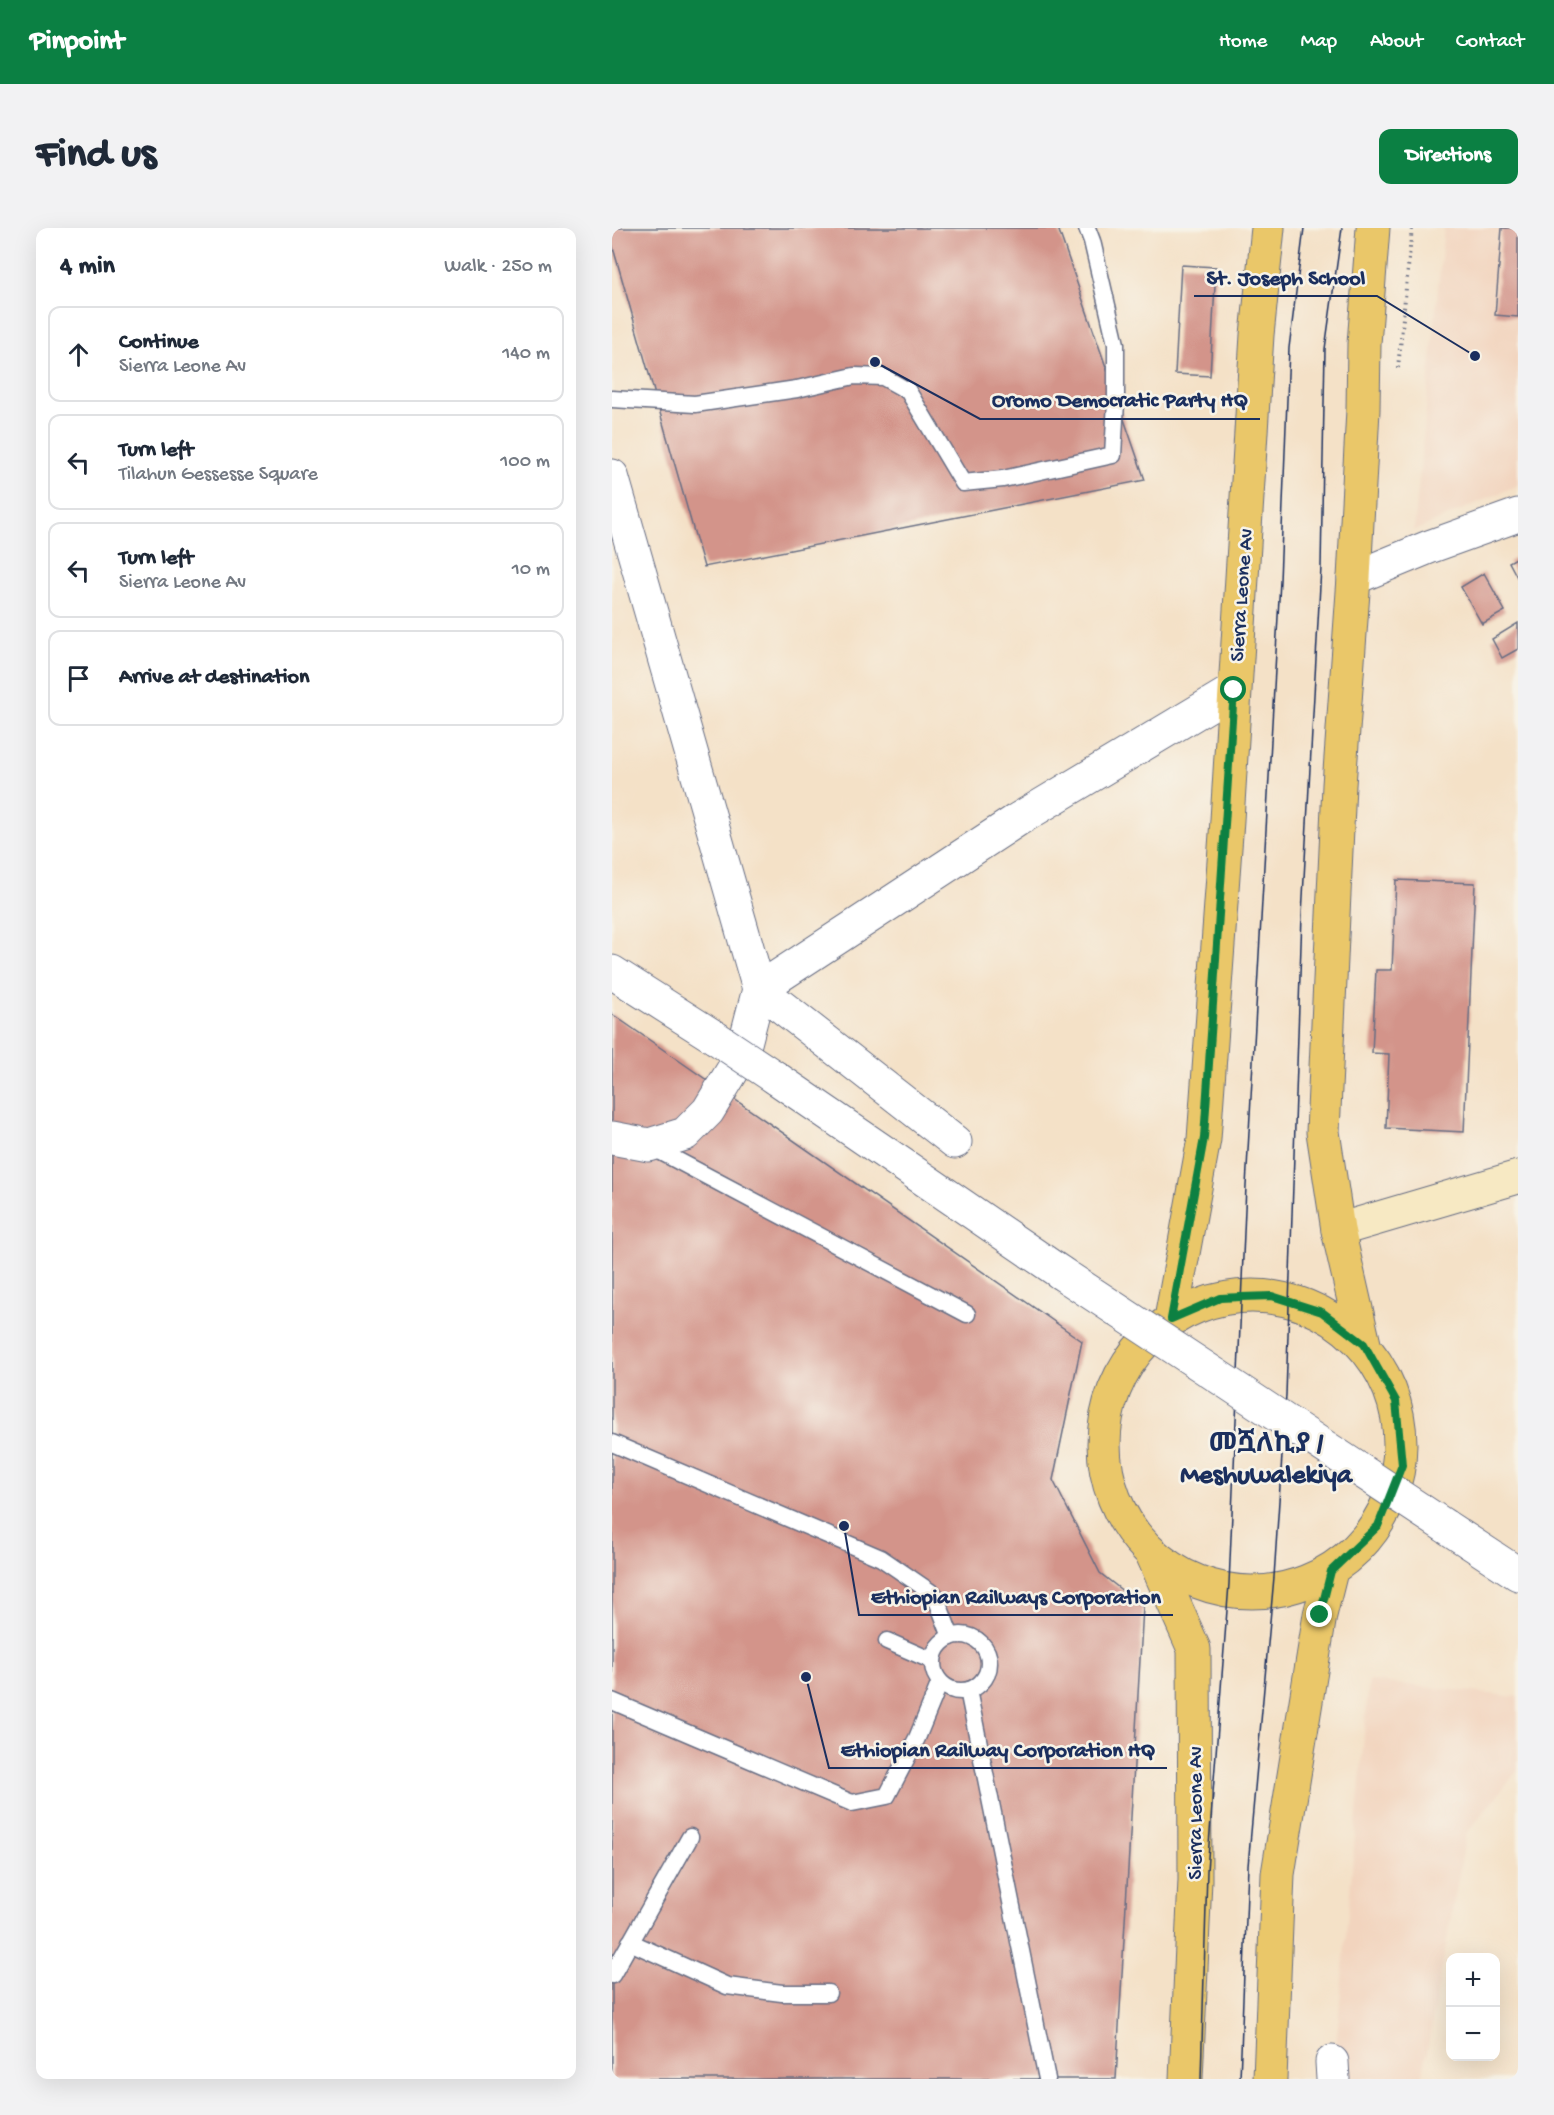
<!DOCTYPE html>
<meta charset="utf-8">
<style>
:root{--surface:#fff;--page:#f2f2f3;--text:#1f2937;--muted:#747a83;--line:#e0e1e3;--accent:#0b8043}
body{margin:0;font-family:"Gochi Hand","Noto Sans Ethiopic",sans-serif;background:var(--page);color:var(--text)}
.controls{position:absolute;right:18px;bottom:18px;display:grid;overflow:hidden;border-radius:12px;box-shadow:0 6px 24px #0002}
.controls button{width:54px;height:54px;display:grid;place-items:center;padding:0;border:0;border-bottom:2px solid var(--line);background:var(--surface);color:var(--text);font:30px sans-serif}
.stop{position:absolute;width:18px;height:18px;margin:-14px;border:4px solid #0b8043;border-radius:50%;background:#fff}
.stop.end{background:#0b8043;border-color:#fff;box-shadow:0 2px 6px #0008}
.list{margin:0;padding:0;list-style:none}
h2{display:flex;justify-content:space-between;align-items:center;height:78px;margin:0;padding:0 24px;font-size:26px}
h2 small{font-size:20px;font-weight:400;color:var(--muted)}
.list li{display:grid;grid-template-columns:39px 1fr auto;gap:18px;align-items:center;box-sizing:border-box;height:96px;margin:0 12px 12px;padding:0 12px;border:2px solid var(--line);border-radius:12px}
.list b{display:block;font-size:22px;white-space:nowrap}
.list p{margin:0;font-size:20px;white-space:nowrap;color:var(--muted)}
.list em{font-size:20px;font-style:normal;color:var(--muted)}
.icon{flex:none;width:33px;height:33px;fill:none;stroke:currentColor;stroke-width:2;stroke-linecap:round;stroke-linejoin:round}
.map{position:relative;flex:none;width:906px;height:1851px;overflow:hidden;border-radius:12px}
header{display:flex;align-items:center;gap:36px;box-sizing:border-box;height:84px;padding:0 30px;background:var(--accent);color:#fff}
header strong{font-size:28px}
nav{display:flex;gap:33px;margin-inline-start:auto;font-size:21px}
.intro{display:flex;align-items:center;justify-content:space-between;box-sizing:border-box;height:144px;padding:0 36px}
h1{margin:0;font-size:42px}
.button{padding:15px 27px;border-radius:12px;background:var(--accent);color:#fff;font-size:21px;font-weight:700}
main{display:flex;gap:36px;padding:0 36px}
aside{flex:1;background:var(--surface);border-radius:12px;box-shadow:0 6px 24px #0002}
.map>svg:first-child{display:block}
.built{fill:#f2d4be}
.building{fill:#d3948a}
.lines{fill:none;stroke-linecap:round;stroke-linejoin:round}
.lane-casing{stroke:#676d83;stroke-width:19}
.street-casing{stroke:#676d83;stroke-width:35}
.secondary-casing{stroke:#676d83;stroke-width:35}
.primary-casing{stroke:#676d83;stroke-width:35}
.path{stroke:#676d83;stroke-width:4;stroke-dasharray:1.5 4.5;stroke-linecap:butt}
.lane{stroke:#fff;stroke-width:16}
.street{stroke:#fff;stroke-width:33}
.secondary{stroke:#f7e9c3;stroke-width:33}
.primary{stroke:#eac769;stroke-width:33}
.tram{stroke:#1b2f5e;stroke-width:1.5}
.street-bridge-casing{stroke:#676d83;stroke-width:35;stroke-linecap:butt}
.street-bridge{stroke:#fff;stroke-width:33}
.route{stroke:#0b8043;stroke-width:8}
.labels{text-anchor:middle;stroke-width:5;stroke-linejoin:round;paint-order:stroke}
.street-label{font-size:21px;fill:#1b2f5e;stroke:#f7f3e8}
.district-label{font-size:27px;font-weight:bold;fill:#1b2f5e;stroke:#f7f3e8}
.leader{fill:none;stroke:#1b2f5e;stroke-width:2}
.callout-dot{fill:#1b2f5e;stroke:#f7f3e8;stroke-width:2}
.callout-label{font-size:22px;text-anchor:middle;font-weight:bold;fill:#1b2f5e;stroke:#f7f3e8;stroke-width:5;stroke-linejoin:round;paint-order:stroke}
</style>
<header>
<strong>Pinpoint</strong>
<nav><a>Home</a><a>Map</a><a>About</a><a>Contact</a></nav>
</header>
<div class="intro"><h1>Find us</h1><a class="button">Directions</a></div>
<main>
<aside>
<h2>4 min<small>Walk · 250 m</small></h2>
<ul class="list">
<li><svg class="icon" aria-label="ahead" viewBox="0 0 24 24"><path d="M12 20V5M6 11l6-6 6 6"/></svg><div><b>Continue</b><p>Sierra Leone Av</p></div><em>140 m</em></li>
<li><svg class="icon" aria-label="left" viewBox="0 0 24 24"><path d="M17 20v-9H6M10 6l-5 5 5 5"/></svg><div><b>Turn left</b><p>Tilahun Gessesse Square</p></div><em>100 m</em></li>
<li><svg class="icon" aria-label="left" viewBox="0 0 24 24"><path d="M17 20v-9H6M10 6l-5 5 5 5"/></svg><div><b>Turn left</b><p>Sierra Leone Av</p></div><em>10 m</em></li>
<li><svg class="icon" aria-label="arrive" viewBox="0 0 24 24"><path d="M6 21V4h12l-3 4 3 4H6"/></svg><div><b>Arrive at destination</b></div></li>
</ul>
</aside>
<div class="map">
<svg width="906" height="1851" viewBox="0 0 906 1851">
<rect width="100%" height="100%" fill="#f7f3e8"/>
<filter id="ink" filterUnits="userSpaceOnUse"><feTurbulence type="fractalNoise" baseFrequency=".0167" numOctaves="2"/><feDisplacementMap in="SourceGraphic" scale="12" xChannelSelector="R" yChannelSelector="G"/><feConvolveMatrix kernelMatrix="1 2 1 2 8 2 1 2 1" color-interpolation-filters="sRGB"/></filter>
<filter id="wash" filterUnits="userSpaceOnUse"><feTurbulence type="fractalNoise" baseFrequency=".008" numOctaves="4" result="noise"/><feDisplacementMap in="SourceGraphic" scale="24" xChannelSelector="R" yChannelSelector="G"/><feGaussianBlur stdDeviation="1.35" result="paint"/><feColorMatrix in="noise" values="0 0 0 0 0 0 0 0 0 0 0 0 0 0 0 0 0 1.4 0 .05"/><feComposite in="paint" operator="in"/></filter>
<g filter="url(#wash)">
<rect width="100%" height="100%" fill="#f4e1c7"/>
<path class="built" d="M 832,0 L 906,0 L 906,257 L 802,303 Z
M 757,1453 L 906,1469 L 906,1542 L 854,1606 L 810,1851 L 721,1851 Z"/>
<g id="blocks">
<path class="building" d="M 0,0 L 446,0 L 533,252 L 92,339 L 0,16 Z
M 890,0 L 906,0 L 906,89 L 883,87 Z
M 569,37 L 604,39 L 598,148 L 563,146 Z
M 906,329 L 906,351 L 897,334 Z
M 872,345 L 893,383 L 870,396 L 849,359 Z
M 906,395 L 906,421 L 890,430 L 880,411 Z
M 784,652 L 863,655 L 852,904 L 774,900 L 777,826 L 760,825 L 764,742 L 780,742 Z
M 0,786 L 470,1113 L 441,1252 L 488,1345 L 531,1379 L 504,1851 L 0,1851 Z"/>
</g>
</g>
<g filter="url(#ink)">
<use href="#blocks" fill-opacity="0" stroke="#676d83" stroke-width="1.5"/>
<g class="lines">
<g class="lane-casing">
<path id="lane" d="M 0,171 L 83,176 L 185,161 L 242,148 L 271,149 L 296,163 L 351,255 L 391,251 L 501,227 L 504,174 L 504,116 L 480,13 L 475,0
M 38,918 L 355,1086
M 0,1215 L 269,1330 L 323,1367 L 339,1409
M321 1435a28 28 0 1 1 56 0a28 28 0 1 1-56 0Z
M 275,1413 L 321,1433
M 356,1462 L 435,1851
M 0,1473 L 240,1575 L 275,1568 L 305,1510 L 328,1454
M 18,1714 L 115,1758 L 170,1765 L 216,1765
M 0,1747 L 78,1609"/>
</g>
<g class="street-casing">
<path id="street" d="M 0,248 L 147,761 L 130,827 L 96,883 L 73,906 L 37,917 L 0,910
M 742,350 L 817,319 L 906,287
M 0,744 L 104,810
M 164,850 L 449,1045
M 343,914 L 147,761 L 405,592 L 622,462
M 833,1298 L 906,1346
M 720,1834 L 721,1851"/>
</g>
<g class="secondary-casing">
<path id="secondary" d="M 726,1002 L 906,949"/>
</g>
<g class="primary-casing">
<path id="primary" d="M492 1216a148 148 0 1 1 296 0a148 148 0 1 1-296 0Z
M 559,1091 L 592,911 L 615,592 L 645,107 L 656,0
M 752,1116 L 726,1002 L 711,904 L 727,557 L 742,350 L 751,182 L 752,116 L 761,0
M 541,1328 L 582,1421 L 583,1652 L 574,1851
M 658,1851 L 666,1646 L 708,1387 L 719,1343"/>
</g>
<path class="path" d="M 786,140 L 800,0"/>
<use href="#lane" class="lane"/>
<use href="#street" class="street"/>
<use href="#secondary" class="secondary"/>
<use href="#primary" class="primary"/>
<path class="tram" d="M 589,1851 L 595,1643 L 617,1356 L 634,958 L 668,353 L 677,120 L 692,0
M 628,1851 L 636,1638 L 662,1349 L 674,1167 L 690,687 L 709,339 L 713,121 L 730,0"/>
<g class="street-bridge-casing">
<path id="street-bridge" d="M 104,810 L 164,850
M 449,1045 L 833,1298"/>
</g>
<use href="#street-bridge" class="street-bridge"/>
</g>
</g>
<g class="lines" filter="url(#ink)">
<path class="route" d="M 622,462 L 592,910 L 559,1091 L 608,1070 L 629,1069 L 660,1068 L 710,1084 L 752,1116 L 784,1173 L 790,1237 L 766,1298 L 719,1343 L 708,1387"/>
</g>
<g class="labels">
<g class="street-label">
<text transform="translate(628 367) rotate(-86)" y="7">Sierra Leone Av</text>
<text transform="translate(582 1585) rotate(-90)" y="7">Sierra Leone Av</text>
</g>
<g class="district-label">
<text x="654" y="1223">መሿለኪያ /<tspan x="654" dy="31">Meshuwalekiya</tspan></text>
</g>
</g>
<path class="leader" d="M863 128L765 68H582M263 134L368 191H648M232 1298L247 1387H561M194 1449L217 1540H555"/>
<g class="callout-dot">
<circle cx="863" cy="128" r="6"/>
<circle cx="263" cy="134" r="6"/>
<circle cx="232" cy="1298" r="6"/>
<circle cx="194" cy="1449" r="6"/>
</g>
<g class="callout-label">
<text x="674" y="56">St. Joseph School</text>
<text x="508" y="178">Oromo Democratic Party HQ</text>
<text x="404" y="1375">Ethiopian Railways Corporation</text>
<text x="386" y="1528">Ethiopian Railway Corporation HQ</text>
</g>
</svg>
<div class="controls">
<button>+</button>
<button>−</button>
</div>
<div class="stop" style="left:622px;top:462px"></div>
<div class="stop end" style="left:708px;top:1387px"></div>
</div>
</main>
